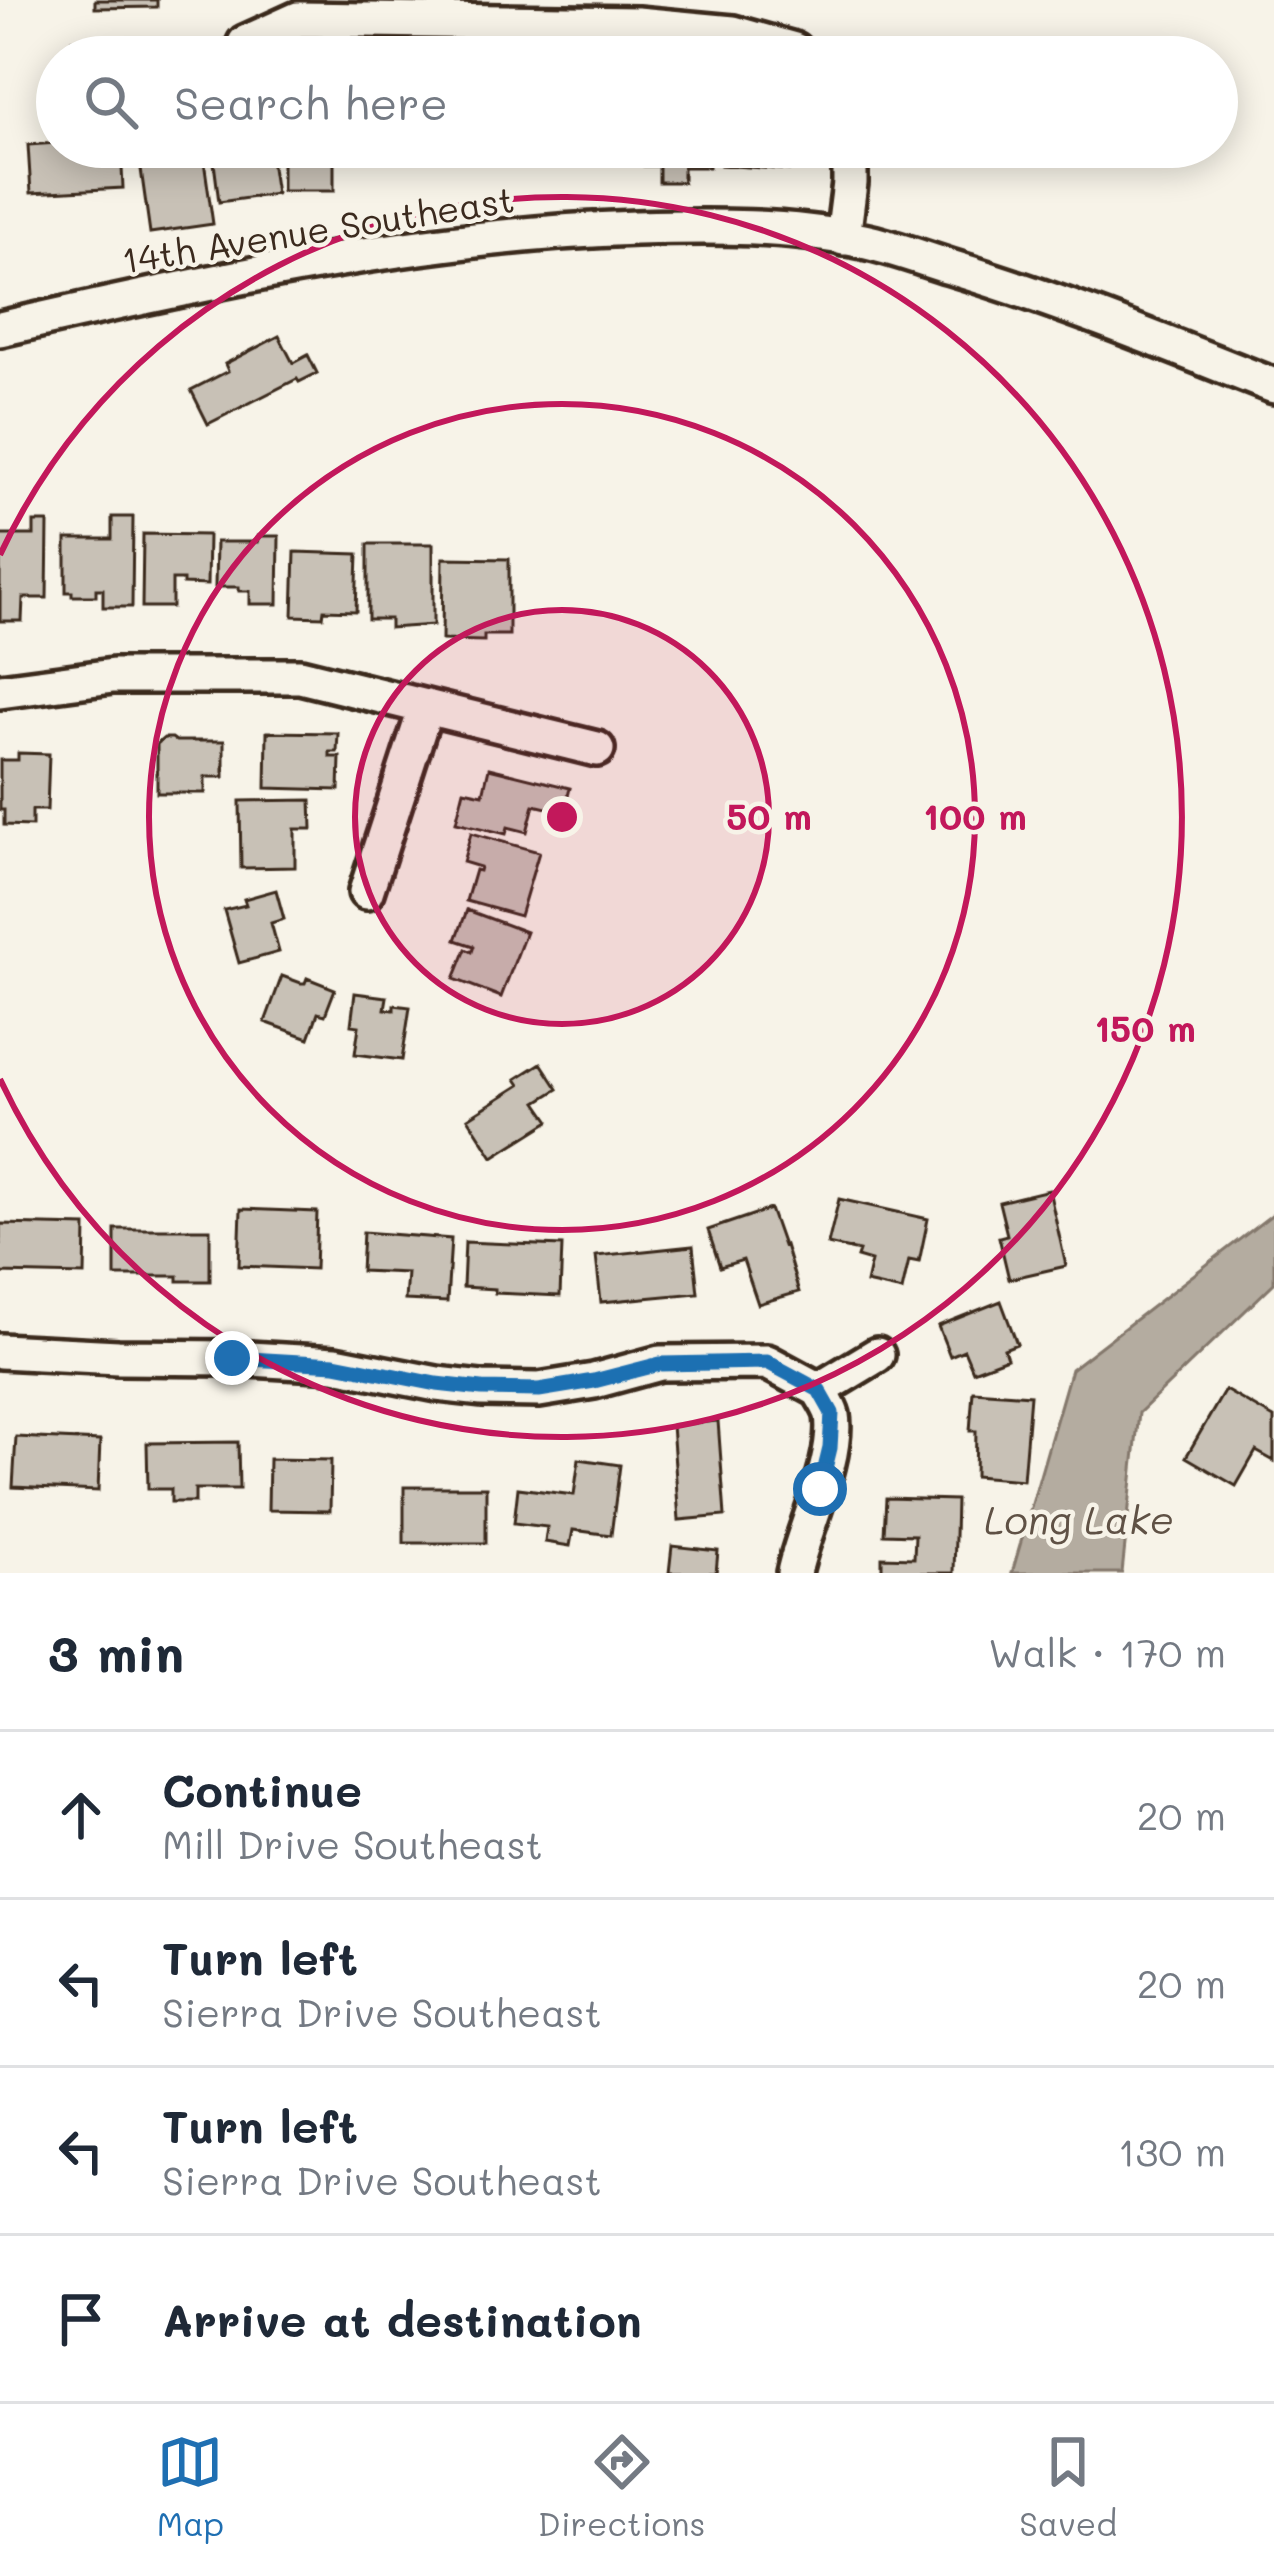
<!DOCTYPE html>
<meta charset="utf-8">
<style>
:root{--surface:#fff;--page:#f6f6f7;--text:#1f2937;--muted:#747a83;--line:#e0e1e3;--accent:#1f6fb2}
body{margin:0;font-family:Mali,sans-serif;background:var(--page);color:var(--text)}
.stop{position:absolute;width:36px;height:36px;margin:-27px;border:9px solid #1f6fb2;border-radius:50%;background:#fff}
.stop.end{background:#1f6fb2;border-color:#fff;box-shadow:0 3px 12px #0008}
.list{margin:0;padding:0;list-style:none}
h2{display:flex;justify-content:space-between;align-items:center;height:156px;margin:0;padding:0 48px;font-size:51px}
h2 small{font-size:39px;font-weight:400;color:var(--muted)}
.list li{display:grid;grid-template-columns:78px 1fr auto;gap:36px;align-items:center;box-sizing:border-box;height:168px;padding:0 48px;border-top:3px solid var(--line)}
.list b{display:block;font-size:45px;white-space:nowrap}
.list p{margin:0;font-size:39px;white-space:nowrap;color:var(--muted)}
.list em{font-size:39px;font-style:normal;color:var(--muted)}
.icon{flex:none;width:66px;height:66px;fill:none;stroke:currentColor;stroke-width:2;stroke-linecap:round;stroke-linejoin:round}
.map{position:relative;flex:none;width:1274px;height:1573px;overflow:hidden}
.search{position:absolute;background:var(--surface);box-shadow:0 6px 30px #0003;left:36px;right:36px;top:36px;height:132px;display:flex;align-items:center;gap:30px;box-sizing:border-box;padding:0 42px;border-radius:66px;color:var(--muted);font-size:45px}
.sheet{height:828px;background:var(--surface)}
nav{display:flex;justify-content:space-around;align-items:center;box-sizing:border-box;height:168px;border-top:3px solid var(--line);background:var(--surface);font-size:33px;color:var(--muted)}
nav a{display:grid;justify-items:center;gap:6px}
nav .on{color:var(--accent)}
.map>svg:first-child{display:block}
.water{fill:#b4aca0;stroke:#84786c;stroke-width:3}
.building{fill:#c8c1b6;stroke:#3b2a1e;stroke-width:3}
.lines{fill:none;stroke-linecap:round;stroke-linejoin:round}
.street-casing{stroke:#3b2a1e;stroke-width:42}
.street{stroke:#f7f3e8;stroke-width:33}
.route{stroke:#1f6fb2;stroke-width:15}
.ring{fill:none;stroke:#c2185b;stroke-width:6}
.labels{text-anchor:middle;stroke-width:9;stroke-linejoin:round;paint-order:stroke}
.street-label{font-size:36px;fill:#3b2a1e;stroke:#f7f3e8}
.water-label{font-size:39px;font-style:italic;fill:#5f5145;stroke:#f7f3e8}
.centre{fill:#c2185b;stroke:#f7f3e8;stroke-width:6}
.ring-label{font-size:36px;text-anchor:middle;font-weight:bold;fill:#c2185b;stroke:#f7f3e8;stroke-width:9;stroke-linejoin:round;paint-order:stroke}
</style>
<div class="map">
<svg width="1274" height="1573" viewBox="0 0 1274 1573">
<rect width="100%" height="100%" fill="#f7f3e8"/>
<filter id="ink" filterUnits="userSpaceOnUse"><feTurbulence type="fractalNoise" baseFrequency=".00833" numOctaves="2"/><feDisplacementMap in="SourceGraphic" scale="24" xChannelSelector="R" yChannelSelector="G"/><feConvolveMatrix kernelMatrix="1 2 1 2 8 2 1 2 1" color-interpolation-filters="sRGB"/></filter>
<g filter="url(#ink)">
<path class="water" d="M 1274,1213 L 1274,1283 L 1139,1413 L 1122,1573 L 1012,1573 L 1071,1369 Z"/>
<path class="building" d="M 95,0 L 157,0 L 157,7 L 95,8 Z
M 72,40 L 151,42 L 150,57 L 72,57 Z
M 57,143 L 57,147 L 121,147 L 123,188 L 31,193 L 28,145 Z
M 171,147 L 202,147 L 213,224 L 150,233 L 139,155 L 172,151 Z
M 212,147 L 269,147 L 276,194 L 219,202 Z
M 282,147 L 334,147 L 334,191 L 282,191 Z
M 644,147 L 709,147 L 709,167 L 683,167 L 683,182 L 659,182 L 659,166 L 644,166 Z
M 723,147 L 791,147 L 789,170 L 721,165 Z
M 279,336 L 293,363 L 308,355 L 317,373 L 299,382 L 297,379 L 208,424 L 191,390 L 228,371 L 225,364 Z
M 112,517 L 133,517 L 132,607 L 103,607 L 103,589 L 96,589 L 96,596 L 72,596 L 72,592 L 66,592 L 66,539 L 112,539 Z
M 34,522 L 48,522 L 47,598 L 23,598 L 22,621 L 0,621 L 0,535 L 34,535 Z
M 143,534 L 208,535 L 207,585 L 183,584 L 183,580 L 172,580 L 172,607 L 142,607 Z
M 258,536 L 279,536 L 278,604 L 250,604 L 250,591 L 239,591 L 239,587 L 215,587 L 216,542 L 258,542 Z
M 368,544 L 433,544 L 433,625 L 390,628 L 390,619 L 368,619 Z
M 295,552 L 358,554 L 356,611 L 324,610 L 323,617 L 293,616 Z
M 443,558 L 509,559 L 509,635 L 484,635 L 484,641 L 442,640 Z
M 267,732 L 338,733 L 337,752 L 330,752 L 330,757 L 340,757 L 339,790 L 266,788 Z
M 164,738 L 172,738 L 176,741 L 224,741 L 224,777 L 205,777 L 205,793 L 157,793 L 157,744 Z
M 18,753 L 49,754 L 47,810 L 32,810 L 32,826 L 4,825 L 4,810 L 0,810 L 0,760 L 18,760 Z
M 489,768 L 570,788 L 564,812 L 534,805 L 527,832 L 508,827 L 506,834 L 456,822 L 464,790 L 483,794 Z
M 311,800 L 312,829 L 295,829 L 295,867 L 241,868 L 240,801 Z
M 471,833 L 539,852 L 520,916 L 466,901 L 475,870 L 479,871 L 480,867 L 463,862 Z
M 276,890 L 284,919 L 271,923 L 279,952 L 239,963 L 224,910 L 246,905 L 244,899 Z
M 467,910 L 526,932 L 501,997 L 454,979 L 466,949 L 472,952 L 474,946 L 456,940 Z
M 282,976 L 301,983 L 305,983 L 307,978 L 335,989 L 325,1015 L 318,1013 L 309,1038 L 265,1022 Z
M 355,993 L 387,997 L 385,1009 L 394,1010 L 394,1005 L 410,1007 L 402,1060 L 355,1054 L 359,1026 L 351,1025 Z
M 541,1063 L 558,1089 L 537,1102 L 550,1121 L 493,1157 L 468,1118 L 520,1085 L 516,1079 Z
M 1049,1190 L 1066,1266 L 1009,1279 L 999,1237 L 1007,1235 L 999,1202 Z
M 839,1199 L 928,1219 L 919,1262 L 909,1260 L 902,1291 L 866,1283 L 871,1261 L 857,1257 L 859,1251 L 828,1244 Z
M 241,1209 L 317,1212 L 315,1269 L 239,1266 Z
M 770,1209 L 783,1246 L 785,1245 L 799,1292 L 758,1304 L 743,1260 L 720,1267 L 708,1230 Z
M 0,1224 L 86,1226 L 85,1275 L 0,1273 Z
M 115,1229 L 210,1229 L 210,1281 L 178,1281 L 178,1276 L 115,1276 Z
M 363,1232 L 451,1239 L 447,1302 L 405,1300 L 407,1273 L 361,1271 Z
M 465,1242 L 562,1246 L 560,1296 L 495,1293 L 495,1289 L 463,1287 Z
M 693,1246 L 698,1293 L 601,1302 L 596,1256 Z
M 1001,1301 L 1017,1344 L 1004,1349 L 1007,1358 L 973,1371 L 964,1350 L 950,1356 L 938,1326 Z
M 1225,1390 L 1274,1418 L 1274,1461 L 1256,1451 L 1236,1486 L 1186,1457 Z
M 973,1391 L 1030,1395 L 1023,1480 L 975,1476 L 976,1431 L 970,1431 Z
M 718,1421 L 725,1516 L 679,1520 L 672,1425 Z
M 16,1437 L 100,1441 L 98,1491 L 13,1487 Z
M 238,1442 L 239,1489 L 195,1489 L 195,1502 L 171,1502 L 171,1489 L 148,1489 L 147,1443 Z
M 269,1459 L 331,1460 L 330,1511 L 268,1510 Z
M 579,1459 L 620,1465 L 611,1535 L 573,1530 L 570,1546 L 545,1542 L 547,1527 L 514,1523 L 518,1488 L 574,1495 Z
M 404,1487 L 486,1487 L 486,1543 L 404,1543 Z
M 886,1498 L 956,1500 L 954,1573 L 882,1573 L 882,1557 L 914,1558 L 915,1535 L 884,1534 Z
M 672,1546 L 718,1551 L 716,1573 L 669,1573 Z"/>
<g class="lines">
<g class="street-casing">
<path id="street" d="M 245,43 L 298,19 L 637,24 L 733,33 L 794,50 L 800,57
M 843,238 L 850,183 L 850,147
M 0,329 C 209,281 421,235 636,228 C 711,226 789,225 863,241 C 892,247 921,258 950,267 C 1060,300 1167,344 1274,386
M 0,691 L 113,676 L 300,676 L 597,749
M 366,892 L 426,707
M 0,1351 L 118,1357 L 232,1358 L 335,1364 L 437,1384 L 482,1389 L 539,1390 L 594,1381 L 660,1363 L 767,1362 L 819,1390
M 819,1390 L 877,1355
M 794,1573 C 803,1529 839,1459 832,1415 C 830,1407 823,1397 819,1390"/>
</g>
<use href="#street" class="street"/>
</g>
</g>
<g class="lines" filter="url(#ink)">
<path class="route" d="M 232,1358 L 335,1364 L 437,1384 L 482,1389 L 539,1390 L 594,1381 L 660,1364 L 767,1362 L 819,1390 L 832,1413 L 830,1448 L 820,1489"/>
</g>
<circle cx="562" cy="817" r="207" fill="#c2185b" fill-opacity=".12"/>
<g class="ring">
<circle cx="562" cy="817" r="207"/>
<circle cx="562" cy="817" r="413"/>
<path d="M0 555A620 620 0 1 1 0 1079"/>
</g>
<g class="labels">
<g class="street-label">
<text transform="translate(318 230) rotate(-9)" y="13">14th Avenue Southeast</text>
</g>
<g class="water-label">
<text x="1079" y="1534">Long Lake</text>
</g>
</g>
<circle cx="562" cy="817" r="18" class="centre"/>
<g class="ring-label">
<text x="769" y="830">50 m</text>
<text x="975" y="830">100 m</text>
<text x="1145" y="1042">150 m</text>
</g>
</svg>
<div class="stop" style="left:820px;top:1489px"></div>
<div class="stop end" style="left:232px;top:1358px"></div>
<div class="search"><svg class="icon" aria-label="search" viewBox="0 0 24 24"><circle cx="10" cy="10" r="6"/><path d="M15 15l6 6"/></svg>Search here</div>
</div>
<section class="sheet">
<h2>3 min<small>Walk · 170 m</small></h2>
<ul class="list">
<li><svg class="icon" aria-label="ahead" viewBox="0 0 24 24"><path d="M12 20V5M6 11l6-6 6 6"/></svg><div><b>Continue</b><p>Mill Drive Southeast</p></div><em>20 m</em></li>
<li><svg class="icon" aria-label="left" viewBox="0 0 24 24"><path d="M17 20v-9H6M10 6l-5 5 5 5"/></svg><div><b>Turn left</b><p>Sierra Drive Southeast</p></div><em>20 m</em></li>
<li><svg class="icon" aria-label="left" viewBox="0 0 24 24"><path d="M17 20v-9H6M10 6l-5 5 5 5"/></svg><div><b>Turn left</b><p>Sierra Drive Southeast</p></div><em>130 m</em></li>
<li><svg class="icon" aria-label="arrive" viewBox="0 0 24 24"><path d="M6 21V4h12l-3 4 3 4H6"/></svg><div><b>Arrive at destination</b></div></li>
</ul>
</section>
<nav>
<a class="on"><svg class="icon" aria-label="map" viewBox="0 0 24 24"><path d="M3 6l6-2 6 2 6-2v14l-6 2-6-2-6 2zM9 4v14M15 6v14"/></svg>Map</a>
<a><svg class="icon" aria-label="directions" viewBox="0 0 24 24"><path d="M12 3l9 9-9 9-9-9zM9 14v-3h6M13 9l2 2-2 2"/></svg>Directions</a>
<a><svg class="icon" aria-label="saved" viewBox="0 0 24 24"><path d="M7 4h10v16l-5-4-5 4z"/></svg>Saved</a>
</nav>
